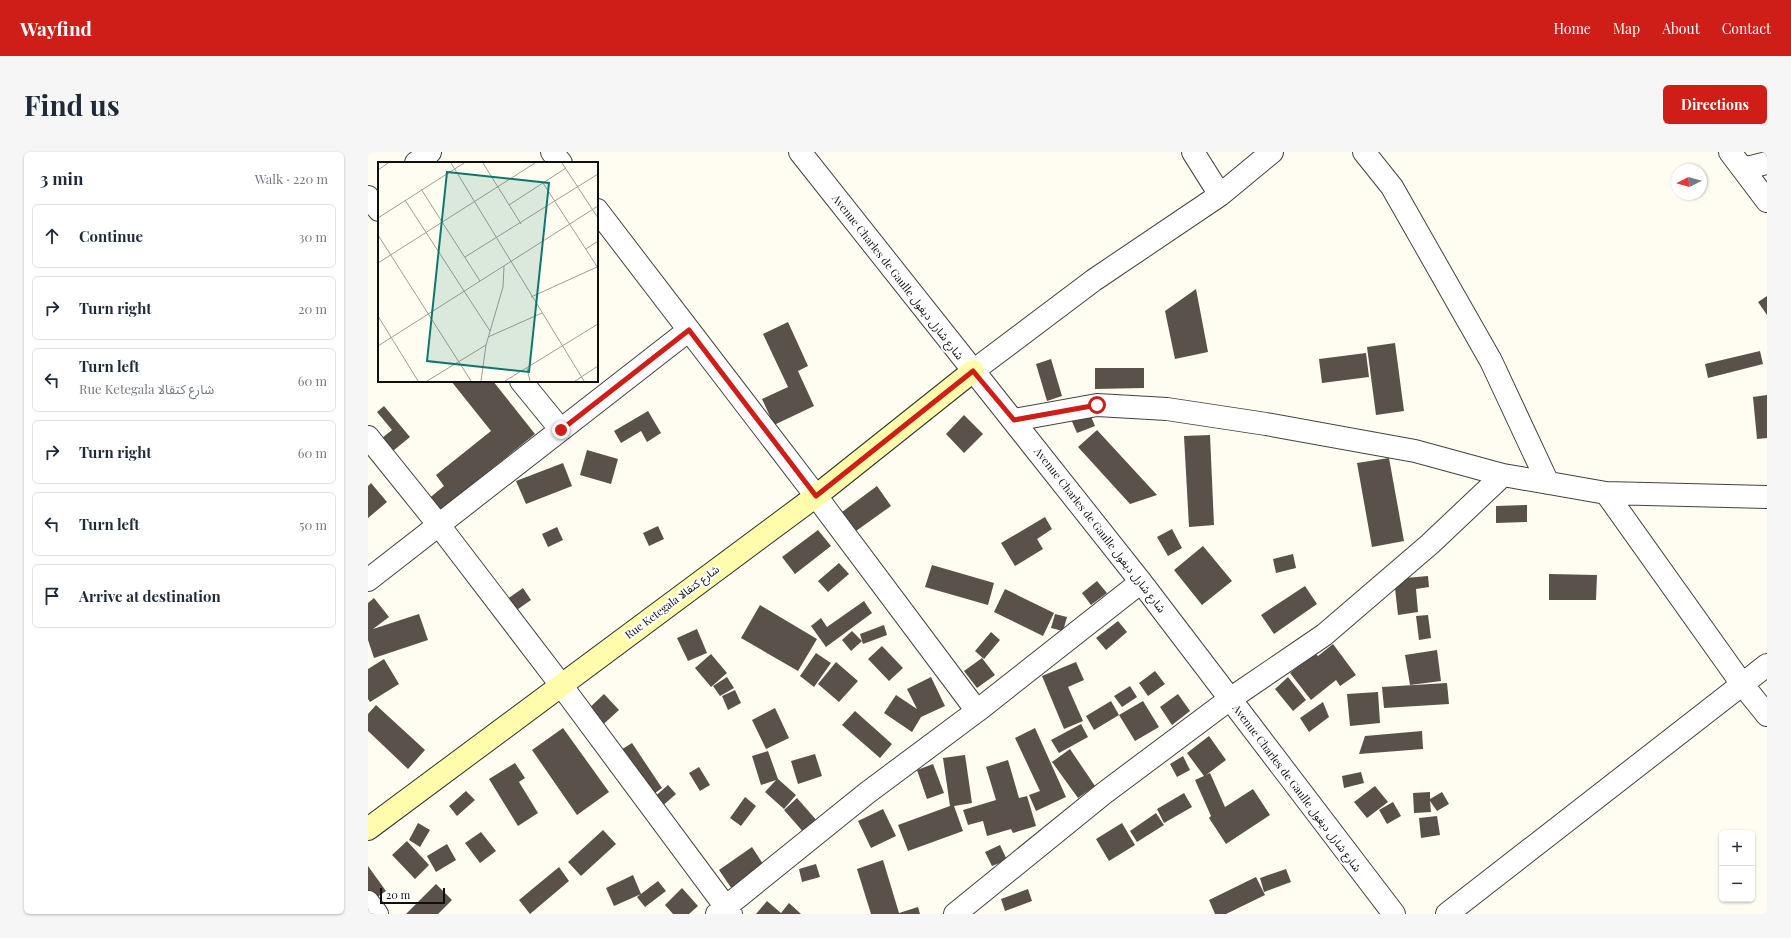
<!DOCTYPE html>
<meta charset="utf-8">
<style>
:root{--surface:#fff;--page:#f6f6f7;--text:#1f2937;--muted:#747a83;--line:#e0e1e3;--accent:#cf1d17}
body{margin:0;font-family:"Playfair Display","Noto Sans Arabic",serif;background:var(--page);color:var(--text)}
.controls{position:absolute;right:12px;bottom:12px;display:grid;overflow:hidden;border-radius:6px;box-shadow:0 1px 3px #0004}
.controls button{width:36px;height:36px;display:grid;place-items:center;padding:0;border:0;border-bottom:1px solid var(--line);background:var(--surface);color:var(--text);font:20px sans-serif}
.compass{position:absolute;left:1303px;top:12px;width:36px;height:36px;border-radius:50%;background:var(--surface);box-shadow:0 1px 3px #0004;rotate:264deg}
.scale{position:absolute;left:12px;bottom:10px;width:65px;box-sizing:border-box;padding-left:4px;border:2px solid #0f0f0f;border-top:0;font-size:11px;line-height:14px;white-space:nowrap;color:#0f0f0f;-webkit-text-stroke:3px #fff;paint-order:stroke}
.stop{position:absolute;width:12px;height:12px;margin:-9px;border:3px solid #cf1d17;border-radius:50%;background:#fff}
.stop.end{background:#cf1d17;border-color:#fff;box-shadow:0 1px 4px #0008}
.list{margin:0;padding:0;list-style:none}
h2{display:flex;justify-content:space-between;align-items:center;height:52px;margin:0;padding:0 16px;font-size:17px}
h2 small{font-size:13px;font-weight:400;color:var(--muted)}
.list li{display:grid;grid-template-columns:26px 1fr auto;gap:12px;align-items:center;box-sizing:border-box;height:64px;margin:0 8px 8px;padding:0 8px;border:1px solid var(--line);border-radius:6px}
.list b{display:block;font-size:15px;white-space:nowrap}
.list p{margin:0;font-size:13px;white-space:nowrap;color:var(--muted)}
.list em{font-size:13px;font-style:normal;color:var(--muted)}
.icon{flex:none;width:22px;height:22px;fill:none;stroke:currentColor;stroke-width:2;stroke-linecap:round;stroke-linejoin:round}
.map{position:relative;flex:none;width:1399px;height:762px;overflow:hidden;border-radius:6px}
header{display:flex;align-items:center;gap:24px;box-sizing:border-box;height:56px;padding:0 20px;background:var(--accent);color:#fff}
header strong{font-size:19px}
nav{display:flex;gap:22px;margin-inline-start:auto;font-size:14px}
.intro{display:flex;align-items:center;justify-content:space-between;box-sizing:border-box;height:96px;padding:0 24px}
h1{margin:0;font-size:28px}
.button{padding:10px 18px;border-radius:6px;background:var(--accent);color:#fff;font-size:14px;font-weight:700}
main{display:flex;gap:24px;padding:0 24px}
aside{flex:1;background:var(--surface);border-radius:6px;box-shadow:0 1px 3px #0004}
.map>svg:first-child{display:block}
.building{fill:#59514a}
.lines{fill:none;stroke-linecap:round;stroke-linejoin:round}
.street-casing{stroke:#424242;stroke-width:24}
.secondary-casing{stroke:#313131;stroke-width:24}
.street{stroke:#fff;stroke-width:22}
.secondary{stroke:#fffdac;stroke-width:22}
.route{stroke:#cf1d17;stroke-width:5}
.labels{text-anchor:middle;stroke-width:4;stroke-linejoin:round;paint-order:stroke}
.street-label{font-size:11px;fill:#0f0f0f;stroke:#fff}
.inset-road{fill:none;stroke:#9f9e97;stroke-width:1}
.view{fill:#0f766e;fill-opacity:0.15;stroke:#0f766e;stroke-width:2}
.inset-edge{fill:none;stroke:#0f0f0f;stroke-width:2}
</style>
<header>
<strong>Wayfind</strong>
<nav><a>Home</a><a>Map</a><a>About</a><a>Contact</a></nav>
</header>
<div class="intro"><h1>Find us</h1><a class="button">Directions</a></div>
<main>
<aside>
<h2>3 min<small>Walk · 220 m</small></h2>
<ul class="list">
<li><svg class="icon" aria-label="ahead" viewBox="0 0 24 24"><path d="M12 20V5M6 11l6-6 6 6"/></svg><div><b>Continue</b></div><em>30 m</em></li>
<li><svg class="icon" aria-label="right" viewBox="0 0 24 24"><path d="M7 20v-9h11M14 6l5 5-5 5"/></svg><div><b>Turn right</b></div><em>20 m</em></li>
<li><svg class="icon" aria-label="left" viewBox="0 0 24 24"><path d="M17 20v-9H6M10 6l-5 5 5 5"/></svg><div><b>Turn left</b><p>Rue Ketegala شارع كتقالا</p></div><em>60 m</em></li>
<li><svg class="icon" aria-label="right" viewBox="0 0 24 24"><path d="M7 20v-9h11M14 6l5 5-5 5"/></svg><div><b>Turn right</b></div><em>60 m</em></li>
<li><svg class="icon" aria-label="left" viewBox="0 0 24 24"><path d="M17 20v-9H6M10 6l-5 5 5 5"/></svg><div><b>Turn left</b></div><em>50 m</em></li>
<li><svg class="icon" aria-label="arrive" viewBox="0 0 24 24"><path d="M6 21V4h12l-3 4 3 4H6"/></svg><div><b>Arrive at destination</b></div></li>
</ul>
</aside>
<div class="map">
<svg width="1399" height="762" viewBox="0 0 1399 762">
<rect width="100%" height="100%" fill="#fffdf1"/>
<path class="building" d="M 828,137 L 840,200 L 807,207 L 797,159 Z
M 1399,144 L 1399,163 L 1390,150 Z
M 420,170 L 440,214 L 430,219 L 446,254 L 406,273 L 394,247 L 420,235 L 395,182 Z
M 1027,191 L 1036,259 L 1008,263 L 999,195 Z
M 1392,199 L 1395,212 L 1340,226 L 1337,212 Z
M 998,201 L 1001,225 L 954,231 L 951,207 Z
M 683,207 L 694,244 L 679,249 L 668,212 Z
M 727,216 L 776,216 L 776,236 L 727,237 Z
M 83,229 L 125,229 L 167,282 L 69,361 L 59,348 L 76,334 L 68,323 L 123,279 Z
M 1399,243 L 1399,286 L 1389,287 L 1385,245 Z
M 16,254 L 42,285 L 20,303 L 9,290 L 24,278 L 9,260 Z
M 720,257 L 727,274 L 709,281 L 702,265 Z
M 280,259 L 293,281 L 279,290 L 273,279 L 253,291 L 246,279 Z
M 596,263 L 615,282 L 596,301 L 578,282 Z
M 729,278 L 789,343 L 762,352 L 710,295 Z
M 842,283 L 846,373 L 821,375 L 816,284 Z
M 219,298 L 250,307 L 243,332 L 212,323 Z
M 1021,306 L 1036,389 L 1004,395 L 989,311 Z
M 195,311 L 204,334 L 158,352 L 148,329 Z
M 3,331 L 19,350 L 0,366 L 0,334 Z
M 509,334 L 523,354 L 488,379 L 474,360 Z
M 1159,353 L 1159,370 L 1128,371 L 1128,354 Z
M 677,365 L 684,377 L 669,387 L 675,397 L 647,414 L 633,391 Z
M 290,374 L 296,387 L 281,394 L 275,381 Z
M 189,375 L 195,388 L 180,395 L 174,382 Z
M 804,377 L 814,396 L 800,404 L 789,385 Z
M 450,378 L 463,394 L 427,422 L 414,405 Z
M 835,394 L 864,429 L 834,453 L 806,418 Z
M 925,402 L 928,416 L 908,421 L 905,407 Z
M 471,411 L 481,422 L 460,440 L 450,429 Z
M 564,413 L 626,431 L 620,453 L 557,435 Z
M 1181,422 L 1229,423 L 1228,448 L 1181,448 Z
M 1060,424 L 1061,435 L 1048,437 L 1050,460 L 1030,463 L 1026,427 Z
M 729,429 L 739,441 L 723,453 L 714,441 Z
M 937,434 L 949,452 L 906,482 L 893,463 Z
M 155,436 L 163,448 L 143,462 L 135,450 Z
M 637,437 L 686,461 L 675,484 L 626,460 Z
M 6,446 L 21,465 L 5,477 L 51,462 L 60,488 L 6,506 L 0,488 L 0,451 Z
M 496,449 L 504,461 L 458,495 L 443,474 L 453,466 L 459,475 Z
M 392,453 L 449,487 L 430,519 L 373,486 Z
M 687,462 L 699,465 L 695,479 L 683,476 Z
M 1060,463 L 1063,486 L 1051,488 L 1048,464 Z
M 750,469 L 759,480 L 738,498 L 728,486 Z
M 516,473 L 519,483 L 495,492 L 492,482 Z
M 329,477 L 339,501 L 320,509 L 309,486 Z
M 484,479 L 494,489 L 483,499 L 474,488 Z
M 623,480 L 632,488 L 616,507 L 607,499 Z
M 965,492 L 988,523 L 972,534 L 968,528 L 943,548 L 922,521 L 947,501 L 950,504 Z
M 514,494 L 535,516 L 521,529 L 500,507 Z
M 1069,498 L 1073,529 L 1042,533 L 1037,503 Z
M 448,501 L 463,511 L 446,535 L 432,524 Z
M 343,502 L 359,521 L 343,535 L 327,516 Z
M 614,506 L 627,523 L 609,536 L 596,519 Z
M 16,507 L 31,532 L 2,550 L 0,547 L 0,517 Z
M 468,510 L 490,529 L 471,550 L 450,532 Z
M 708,510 L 716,528 L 700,535 L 715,569 L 696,577 L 674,524 Z
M 787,519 L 797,532 L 780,544 L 771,531 Z
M 359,525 L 366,536 L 352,544 L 345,534 Z
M 563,525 L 577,554 L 553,565 L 544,580 L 516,561 L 528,543 L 549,557 L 539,537 Z
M 920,525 L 938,548 L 925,559 L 907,537 Z
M 1079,531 L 1081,552 L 1016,556 L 1014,535 Z
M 762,534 L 769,545 L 754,555 L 746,544 Z
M 367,538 L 373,551 L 360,558 L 354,544 Z
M 1010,540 L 1012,571 L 982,574 L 979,542 Z
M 236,542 L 251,558 L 229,578 L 216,561 Z
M 810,542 L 822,559 L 804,573 L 792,555 Z
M 743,549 L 751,563 L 726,578 L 718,564 Z
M 775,549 L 791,575 L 767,589 L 751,563 Z
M 955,550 L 961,565 L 941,580 L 932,566 Z
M 8,553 L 57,598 L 40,617 L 0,579 L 0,562 Z
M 407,556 L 421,586 L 398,597 L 384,568 Z
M 487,559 L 524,592 L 512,606 L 474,573 Z
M 713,572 L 720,585 L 691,601 L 683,588 Z
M 195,576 L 241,640 L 209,663 L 164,598 Z
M 667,576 L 698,645 L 668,659 L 661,643 L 672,639 L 647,586 Z
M 1054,579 L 1055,597 L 991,602 L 997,584 Z
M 841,584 L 858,608 L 838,623 L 842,621 L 857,655 L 885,637 L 902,663 L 858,692 L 841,666 L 843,664 L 827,628 L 836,624 L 819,601 Z
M 264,591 L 294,636 L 279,647 L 248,601 Z
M 702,597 L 727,634 L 710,646 L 684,610 Z
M 400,599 L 410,627 L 428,643 L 416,657 L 397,640 L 408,628 L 393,633 L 384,604 Z
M 447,602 L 454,624 L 430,632 L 423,609 Z
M 597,603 L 604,651 L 586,654 L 595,679 L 540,699 L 530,673 L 582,654 L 575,606 Z
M 815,604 L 822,618 L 809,625 L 802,612 Z
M 640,608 L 651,646 L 659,644 L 668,674 L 645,681 L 643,677 L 619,684 L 615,669 L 600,673 L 595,658 L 628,648 L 618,615 Z
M 147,611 L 157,626 L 151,630 L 170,661 L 150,674 L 121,627 Z
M 565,612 L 576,641 L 559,647 L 549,618 Z
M 331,615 L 342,633 L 332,639 L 321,621 Z
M 993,620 L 996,631 L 976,636 L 974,624 Z
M 300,633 L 308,642 L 292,656 L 284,647 Z
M 1007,634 L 1020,650 L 999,666 L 986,650 Z
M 98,639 L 107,648 L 89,664 L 81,654 Z
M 1062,640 L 1062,647 L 1074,640 L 1081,652 L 1069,659 L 1062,649 L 1063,660 L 1046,661 L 1045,641 Z
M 816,641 L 824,655 L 796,671 L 789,657 Z
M 377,645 L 388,654 L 373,674 L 362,666 Z
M 429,646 L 450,670 L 437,682 L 416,658 Z
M 1025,650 L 1033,664 L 1019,672 L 1011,658 Z
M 515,657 L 528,684 L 503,696 L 490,669 Z
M 788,661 L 796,673 L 769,690 L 762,679 Z
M 1069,664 L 1072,683 L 1053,686 L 1051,666 Z
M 50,671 L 62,678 L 52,695 L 41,688 Z
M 754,671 L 767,693 L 741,709 L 728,687 Z
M 235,678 L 248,692 L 213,724 L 200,710 Z
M 113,680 L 128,699 L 112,711 L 97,691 Z
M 39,689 L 61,713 L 47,727 L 24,703 Z
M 79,692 L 88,708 L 68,720 L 59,704 Z
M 632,693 L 639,708 L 624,714 L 617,700 Z
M 384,695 L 397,715 L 364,737 L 351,718 Z
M 515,708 L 531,761 L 550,755 L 552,762 L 503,762 L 489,717 Z
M 448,712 L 452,725 L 434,730 L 431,717 Z
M 0,714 L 18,739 L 5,748 L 0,741 Z
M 191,715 L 201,729 L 162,762 L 151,748 Z
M 918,717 L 923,730 L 896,740 L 892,726 Z
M 265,723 L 273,742 L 246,754 L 238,736 Z
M 888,725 L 897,743 L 858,762 L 847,762 L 841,748 Z
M 290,729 L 298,739 L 277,755 L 269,745 Z
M 68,732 L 84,748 L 70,762 L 38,762 Z
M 314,736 L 330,754 L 321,762 L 305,762 L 297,753 Z
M 660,737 L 664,749 L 637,759 L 633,747 Z
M 399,749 L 413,761 L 421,751 L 433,762 L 388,762 Z"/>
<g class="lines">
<g class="street-casing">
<path id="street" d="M 184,0 L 193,11
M 432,0 L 773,430 L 1026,762
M 825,0 L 852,43
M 996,0 L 1024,35 L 1123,209 L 1180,331
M 1362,0 L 1399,49
M 48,11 L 62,0
M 1375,17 L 1399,11
M 0,45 L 11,58
M 229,58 L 448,344 L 609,559
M 605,219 L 726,128 L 852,43 L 904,0
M 153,229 L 193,278
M 646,268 L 729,253 L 799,257 L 898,272 L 1047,299 L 1135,323 L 1238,341 L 1399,345
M 0,285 L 70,372 L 193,533 L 363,762
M 1238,341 L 1374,532 L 1399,563
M 0,428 L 321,178
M 0,750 L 9,762
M 349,762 L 499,641 L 609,559 L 773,430
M 587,762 L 735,642 L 862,547 L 956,483 L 1062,392 L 1135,323
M 1079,762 L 1399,513"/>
</g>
<g class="secondary-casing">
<path id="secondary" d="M 0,677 L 448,344 L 605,219"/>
</g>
<use href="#street" class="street"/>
<use href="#secondary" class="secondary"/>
</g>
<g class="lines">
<path class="route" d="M 193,278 L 321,178 L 448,344 L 605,219 L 646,268 L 729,253"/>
</g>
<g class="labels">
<g class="street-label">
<text transform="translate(530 125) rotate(52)" y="4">Avenue Charles de Gaulle شارع شارل ديغول</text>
<text transform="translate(732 378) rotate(52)" y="4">Avenue Charles de Gaulle شارع شارل ديغول</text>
<text transform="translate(304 450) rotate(-37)" y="4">Rue Ketegala شارع كتقالا</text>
<text transform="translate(929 636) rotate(53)" y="4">Avenue Charles de Gaulle شارع شارل ديغول</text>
</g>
</g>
<g transform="translate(10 10)">
<rect width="220" height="220" fill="#fffdf1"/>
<path class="inset-road" d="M 73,1 L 206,219M 105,1 L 143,62M 184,1 L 220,56M 0,8 L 10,1M 165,21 L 220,106M 43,27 L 102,119M 27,38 L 112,169M 131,43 L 188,6M 0,56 L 86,1M 0,73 L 93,219M 208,87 L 220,79M 87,95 L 220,12M 0,101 L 157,1M 153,135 L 219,105M 0,154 L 40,219M 110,175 L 164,151M 0,184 L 220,44M 149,206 L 152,219M 49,219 L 108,183M 103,219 L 108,183 L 125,125 L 126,104M 127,219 L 220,162M 197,219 L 220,204"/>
<path class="view" d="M 69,10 L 171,21 L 151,210 L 49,199 Z"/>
<rect width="220" height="220" class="inset-edge"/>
</g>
</svg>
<div class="controls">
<button>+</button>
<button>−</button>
</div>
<svg class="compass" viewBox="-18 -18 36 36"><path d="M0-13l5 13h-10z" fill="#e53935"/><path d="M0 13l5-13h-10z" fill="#747a83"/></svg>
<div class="scale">20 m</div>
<div class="stop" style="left:729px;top:253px"></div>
<div class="stop end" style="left:193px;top:278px"></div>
</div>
</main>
